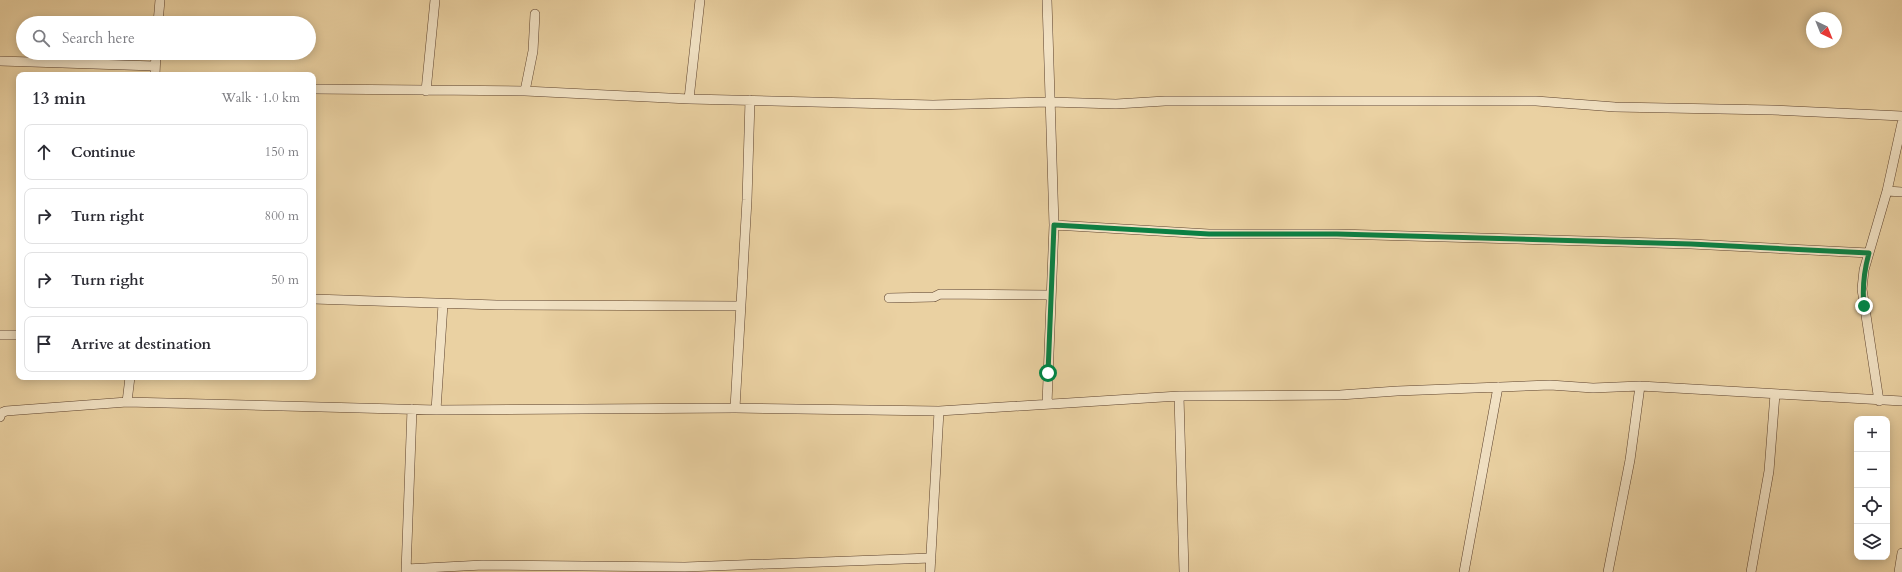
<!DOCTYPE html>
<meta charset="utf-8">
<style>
:root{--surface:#fff;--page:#f2f2f3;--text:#2b2b33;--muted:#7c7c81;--line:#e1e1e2}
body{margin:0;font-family:Cardo,serif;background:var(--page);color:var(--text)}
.controls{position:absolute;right:12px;bottom:12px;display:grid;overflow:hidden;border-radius:8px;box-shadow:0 2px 10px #0003}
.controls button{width:36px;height:36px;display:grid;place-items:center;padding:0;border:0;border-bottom:1px solid var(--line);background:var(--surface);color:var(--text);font:20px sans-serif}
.compass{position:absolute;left:1806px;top:12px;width:36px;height:36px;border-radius:50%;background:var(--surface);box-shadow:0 2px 10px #0003;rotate:137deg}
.stop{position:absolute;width:12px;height:12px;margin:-9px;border:3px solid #0b8043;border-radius:50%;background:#fff}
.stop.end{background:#0b8043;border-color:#fff;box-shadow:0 1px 4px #0008}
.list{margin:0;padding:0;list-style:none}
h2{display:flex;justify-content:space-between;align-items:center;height:52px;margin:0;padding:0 16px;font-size:17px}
h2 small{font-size:13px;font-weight:400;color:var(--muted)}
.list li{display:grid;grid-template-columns:26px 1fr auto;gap:12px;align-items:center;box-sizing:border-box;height:56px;margin:0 8px 8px;padding:0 8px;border:1px solid var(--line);border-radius:8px}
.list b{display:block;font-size:15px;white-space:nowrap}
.list em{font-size:13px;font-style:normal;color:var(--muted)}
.icon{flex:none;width:22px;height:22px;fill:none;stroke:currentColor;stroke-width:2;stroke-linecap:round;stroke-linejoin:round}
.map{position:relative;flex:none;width:1902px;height:572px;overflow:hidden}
.search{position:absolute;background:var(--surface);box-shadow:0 2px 10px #0003;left:16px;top:16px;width:300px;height:44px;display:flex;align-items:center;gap:10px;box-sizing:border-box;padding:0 14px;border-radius:22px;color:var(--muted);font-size:15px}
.panel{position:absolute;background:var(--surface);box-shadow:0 2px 10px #0003;left:16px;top:72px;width:300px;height:308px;border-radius:8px}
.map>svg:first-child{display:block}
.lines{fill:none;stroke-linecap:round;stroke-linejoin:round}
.minor-casing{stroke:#5c412c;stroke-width:10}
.minor{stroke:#f1e1c3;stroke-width:9}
.route{stroke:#0b8043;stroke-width:5}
</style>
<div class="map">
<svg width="1902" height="572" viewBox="0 0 1902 572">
<rect width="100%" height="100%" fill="#ead1a2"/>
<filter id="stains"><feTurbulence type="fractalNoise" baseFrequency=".005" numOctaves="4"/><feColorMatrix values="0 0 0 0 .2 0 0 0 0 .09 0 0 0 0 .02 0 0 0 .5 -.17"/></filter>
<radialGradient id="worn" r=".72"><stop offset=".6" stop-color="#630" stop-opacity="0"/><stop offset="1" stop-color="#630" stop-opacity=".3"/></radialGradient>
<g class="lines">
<g class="minor-casing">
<path id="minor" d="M 158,23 L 160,0
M 0,61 L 155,66
M 155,75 L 156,53
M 313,89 L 525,91 L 689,99 L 933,105 L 1050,102 L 1116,104 L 1165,101 L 1536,101 L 1615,107 L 1772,110 L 1902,116
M 426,91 L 435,0
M 525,91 L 533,51 L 535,14
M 689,99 L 700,0
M 1887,191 L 1902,192
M 1054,225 L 1209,234 L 1337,234 L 1691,244 L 1869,253
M 889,298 L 934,297 L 940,294 L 1051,295
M 313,299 L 497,305 L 741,306
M 0,335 L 19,335
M 130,377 L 127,402 L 436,410 L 735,408 L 939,411 L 1179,396 L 1184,572
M 1179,396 L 1340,395 L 1397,391 L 1550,385 L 1593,388 L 1640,386 L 1902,401
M 1879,401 L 1862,289 L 1864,270 L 1887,191 L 1902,123
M 1047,404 L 1054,225 L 1047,0
M 735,408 L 747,200 L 750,100
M 436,410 L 443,304
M 0,417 L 1,413 L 6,411 L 127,402
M 406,569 L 483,565 L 685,567 L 931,558
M 406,572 L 412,409
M 930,572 L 939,411
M 1464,572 L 1498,387
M 1608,572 L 1630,460 L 1640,386
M 1751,572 L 1769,471 L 1775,394
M 1899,572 L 1902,553"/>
</g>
<use href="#minor" class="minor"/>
</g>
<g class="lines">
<path class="route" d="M 1048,373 L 1054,225 L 1209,234 L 1337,234 L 1691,244 L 1869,253 C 1864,271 1862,287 1864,306"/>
</g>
<rect width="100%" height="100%" filter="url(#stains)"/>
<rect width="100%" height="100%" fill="url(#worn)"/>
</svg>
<div class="controls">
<button>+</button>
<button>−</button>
<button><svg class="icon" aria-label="locate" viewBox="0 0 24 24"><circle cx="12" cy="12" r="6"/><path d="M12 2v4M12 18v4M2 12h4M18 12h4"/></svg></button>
<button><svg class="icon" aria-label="layers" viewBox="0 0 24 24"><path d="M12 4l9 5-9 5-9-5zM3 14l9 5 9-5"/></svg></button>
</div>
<svg class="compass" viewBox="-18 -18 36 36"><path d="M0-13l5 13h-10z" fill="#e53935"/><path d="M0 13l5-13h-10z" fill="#7c7c81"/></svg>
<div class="stop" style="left:1048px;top:373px"></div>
<div class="stop end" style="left:1864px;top:306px"></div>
<div class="search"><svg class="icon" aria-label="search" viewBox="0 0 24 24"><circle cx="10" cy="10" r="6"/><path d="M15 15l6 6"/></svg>Search here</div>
<section class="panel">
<h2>13 min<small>Walk · 1.0 km</small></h2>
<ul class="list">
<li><svg class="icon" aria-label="ahead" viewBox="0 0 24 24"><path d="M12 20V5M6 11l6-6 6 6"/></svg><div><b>Continue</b></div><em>150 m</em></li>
<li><svg class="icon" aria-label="right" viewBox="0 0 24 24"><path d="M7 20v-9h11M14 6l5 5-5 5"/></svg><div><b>Turn right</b></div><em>800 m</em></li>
<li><svg class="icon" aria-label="right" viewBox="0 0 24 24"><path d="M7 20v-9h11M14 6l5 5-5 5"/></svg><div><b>Turn right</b></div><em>50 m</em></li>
<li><svg class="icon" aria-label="arrive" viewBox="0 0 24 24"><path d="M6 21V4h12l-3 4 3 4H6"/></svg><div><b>Arrive at destination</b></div></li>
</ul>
</section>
</div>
